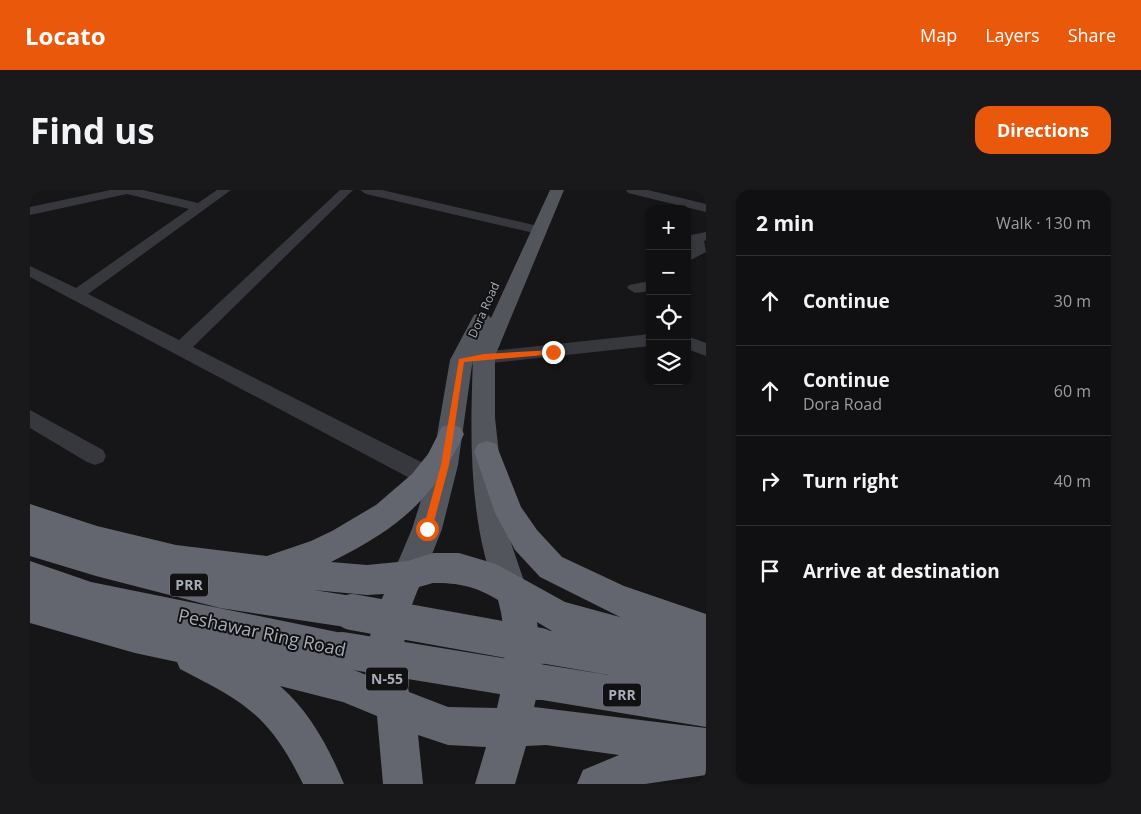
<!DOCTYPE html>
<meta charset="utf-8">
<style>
:root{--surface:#101012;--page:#19191b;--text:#f1f3f6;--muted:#9c9d9f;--line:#303032;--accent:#ea580c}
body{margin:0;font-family:"Open Sans",sans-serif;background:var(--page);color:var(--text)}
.controls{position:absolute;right:15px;top:15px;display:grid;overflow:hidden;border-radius:10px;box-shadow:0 1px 4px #0004}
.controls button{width:45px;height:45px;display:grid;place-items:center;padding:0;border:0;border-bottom:1px solid var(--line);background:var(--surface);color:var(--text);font:25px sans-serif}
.stop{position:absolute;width:15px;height:15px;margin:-11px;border:4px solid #ea580c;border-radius:50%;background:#fff}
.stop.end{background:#ea580c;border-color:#fff;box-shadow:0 1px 5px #0008}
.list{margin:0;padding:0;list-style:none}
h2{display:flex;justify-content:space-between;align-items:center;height:65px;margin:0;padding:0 20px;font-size:21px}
h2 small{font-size:16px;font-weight:400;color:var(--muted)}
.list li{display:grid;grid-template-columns:32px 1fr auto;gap:15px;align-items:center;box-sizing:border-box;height:90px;padding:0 20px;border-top:1px solid var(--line)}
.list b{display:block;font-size:19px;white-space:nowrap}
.list p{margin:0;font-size:16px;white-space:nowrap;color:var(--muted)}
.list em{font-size:16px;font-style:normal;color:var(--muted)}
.icon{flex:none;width:28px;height:28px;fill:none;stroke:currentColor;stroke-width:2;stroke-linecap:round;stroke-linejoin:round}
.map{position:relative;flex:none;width:676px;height:594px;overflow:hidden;border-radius:15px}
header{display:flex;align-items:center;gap:30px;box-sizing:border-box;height:70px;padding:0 25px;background:var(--accent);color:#fff}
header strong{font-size:24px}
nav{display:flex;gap:28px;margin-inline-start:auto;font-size:18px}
.intro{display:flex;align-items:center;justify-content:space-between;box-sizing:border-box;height:120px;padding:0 30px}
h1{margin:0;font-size:35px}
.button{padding:12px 22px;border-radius:15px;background:var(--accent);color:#fff;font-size:18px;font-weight:700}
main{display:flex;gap:30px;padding:0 30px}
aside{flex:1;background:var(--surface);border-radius:15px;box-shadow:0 1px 4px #0004}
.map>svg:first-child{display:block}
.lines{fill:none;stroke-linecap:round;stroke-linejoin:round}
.minor{fill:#37383d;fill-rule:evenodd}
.major{fill:#53555c;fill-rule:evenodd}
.highway{fill:#63666e;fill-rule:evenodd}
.highway-bridge{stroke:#63666e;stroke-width:36}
.route{fill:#ea580c}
.labels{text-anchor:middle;stroke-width:4;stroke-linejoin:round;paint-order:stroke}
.far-street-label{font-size:12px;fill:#a8adb8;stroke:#111113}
.shield{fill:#111113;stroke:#7b7e86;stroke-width:1}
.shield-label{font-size:14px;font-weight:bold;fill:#a8adb8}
.near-street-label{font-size:18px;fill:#a8adb8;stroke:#111113}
</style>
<header>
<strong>Locato</strong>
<nav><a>Map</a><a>Layers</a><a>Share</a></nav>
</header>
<div class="intro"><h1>Find us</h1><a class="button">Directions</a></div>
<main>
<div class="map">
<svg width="676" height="594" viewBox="0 0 676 594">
<rect width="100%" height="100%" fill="#161618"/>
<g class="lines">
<path class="minor" d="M 80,0 L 113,0 L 168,13 L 187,0 L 201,0 L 58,104 L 149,150 L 310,0 L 323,0 L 163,157 L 405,279 L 409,286 L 405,293 L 397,296 L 389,293 L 0,87 L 0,76 L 46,98 L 159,19 L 97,4 L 0,25 L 0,17 Z
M 330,0 L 352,0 L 508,36 L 515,40 L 508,44 L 336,4 Z
M 596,0 L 618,0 L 676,14 L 676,22 L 598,3 Z
M 676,42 L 676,50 L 674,51 L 676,62 L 657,72 L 657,62 L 661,59 L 659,48 L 661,45 Z
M 620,91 L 620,101 L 605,103 L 597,98 L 599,95 Z
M 620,144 L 620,156 L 433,176 L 426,174 L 424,170 L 426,166 L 433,164 Z
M 657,146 L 676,153 L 676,166 L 657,159 Z
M 0,220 L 73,260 L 76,266 L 73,272 L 65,275 L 57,272 L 0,238 Z"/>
<path class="major" d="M 520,0 L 534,0 L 465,166 L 465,228 L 478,344 L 497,400 L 492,411 L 481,416 L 470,411 C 438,336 440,248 443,168 L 428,275 L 412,339 L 389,397 L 378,401 L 367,397 L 362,386 L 382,339 L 402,275 L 420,170 L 444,125 L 451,123 L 458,125 L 461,128 Z"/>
<path class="highway" d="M 421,234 L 430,237 L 434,244 C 403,311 367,339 301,372 L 337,375 L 378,371 L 403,363 L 429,363 L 466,374 L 535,412 L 590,427 L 510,387 L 485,360 L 465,323 L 444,261 L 448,254 L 457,251 L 466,254 L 491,317 L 507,340 L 532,367 L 594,396 L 676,424 L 676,537 L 506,509 L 504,517 L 676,538 L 676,585 L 615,594 L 547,594 L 553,580 L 589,565 L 516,555 L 496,556 L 485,594 L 445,594 L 456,557 L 418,555 L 388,545 L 393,594 L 353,594 L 347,526 L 313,512 L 250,496 C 280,522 299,558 314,594 L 273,594 C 239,525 216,513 150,479 L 147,472 L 105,463 L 0,433 L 0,371 L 61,392 L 312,443 L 324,448 L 329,460 L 324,472 L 314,476 L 339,486 C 335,457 342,431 354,404 L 337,405 L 284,400 L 322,406 L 334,410 L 338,422 L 334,434 L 322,438 L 190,418 L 66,386 L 0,366 L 0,314 L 67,336 L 146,355 L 237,366 L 281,351 L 302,341 L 346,315 L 382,284 L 398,264 L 412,237 ZM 403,393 C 429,393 445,396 468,410 C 478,446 476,482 467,518 L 418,517 L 379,502 C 370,464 373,433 389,397 ZM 507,432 L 522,441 L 508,440 ZM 510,473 L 579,485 L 510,474 Z"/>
<path class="highway-bridge" d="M 322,422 L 510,456
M 312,460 L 508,492"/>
</g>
<path class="route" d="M 523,160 L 525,164 L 434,172 L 419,275 L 402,339 L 397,343 L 394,342 L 393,339 L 411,275 L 429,169 L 454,164 Z"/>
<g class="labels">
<g class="far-street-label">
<text transform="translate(454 120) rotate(-66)" y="4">Dora Road</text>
</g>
<g class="shield">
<rect x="140" y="383.5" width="38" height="23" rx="4"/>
<rect x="336" y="477.5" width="42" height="23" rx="4"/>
<rect x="573" y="493.5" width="38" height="23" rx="4"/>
</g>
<g class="shield-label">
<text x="159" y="400">PRR</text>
<text x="357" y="494">N-55</text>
<text x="592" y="510">PRR</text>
</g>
<g class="near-street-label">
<text transform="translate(232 443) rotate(12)" y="6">Peshawar Ring Road</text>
</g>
</g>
</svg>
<div class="controls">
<button>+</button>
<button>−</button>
<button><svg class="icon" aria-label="locate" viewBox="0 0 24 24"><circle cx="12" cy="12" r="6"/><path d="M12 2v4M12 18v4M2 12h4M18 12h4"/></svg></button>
<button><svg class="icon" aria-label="layers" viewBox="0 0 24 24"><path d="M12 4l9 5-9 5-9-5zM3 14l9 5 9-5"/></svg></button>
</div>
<div class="stop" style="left:397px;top:339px"></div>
<div class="stop end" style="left:523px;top:162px"></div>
</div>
<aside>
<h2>2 min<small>Walk · 130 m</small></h2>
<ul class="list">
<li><svg class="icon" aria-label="ahead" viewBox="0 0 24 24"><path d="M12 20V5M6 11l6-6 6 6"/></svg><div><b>Continue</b></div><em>30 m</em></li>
<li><svg class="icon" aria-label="ahead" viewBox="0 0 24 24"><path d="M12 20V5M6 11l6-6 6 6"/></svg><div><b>Continue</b><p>Dora Road</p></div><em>60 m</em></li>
<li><svg class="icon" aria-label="right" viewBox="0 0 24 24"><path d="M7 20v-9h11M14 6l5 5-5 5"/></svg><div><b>Turn right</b></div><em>40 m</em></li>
<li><svg class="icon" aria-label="arrive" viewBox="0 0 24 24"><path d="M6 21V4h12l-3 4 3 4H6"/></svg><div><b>Arrive at destination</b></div></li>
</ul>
</aside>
</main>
